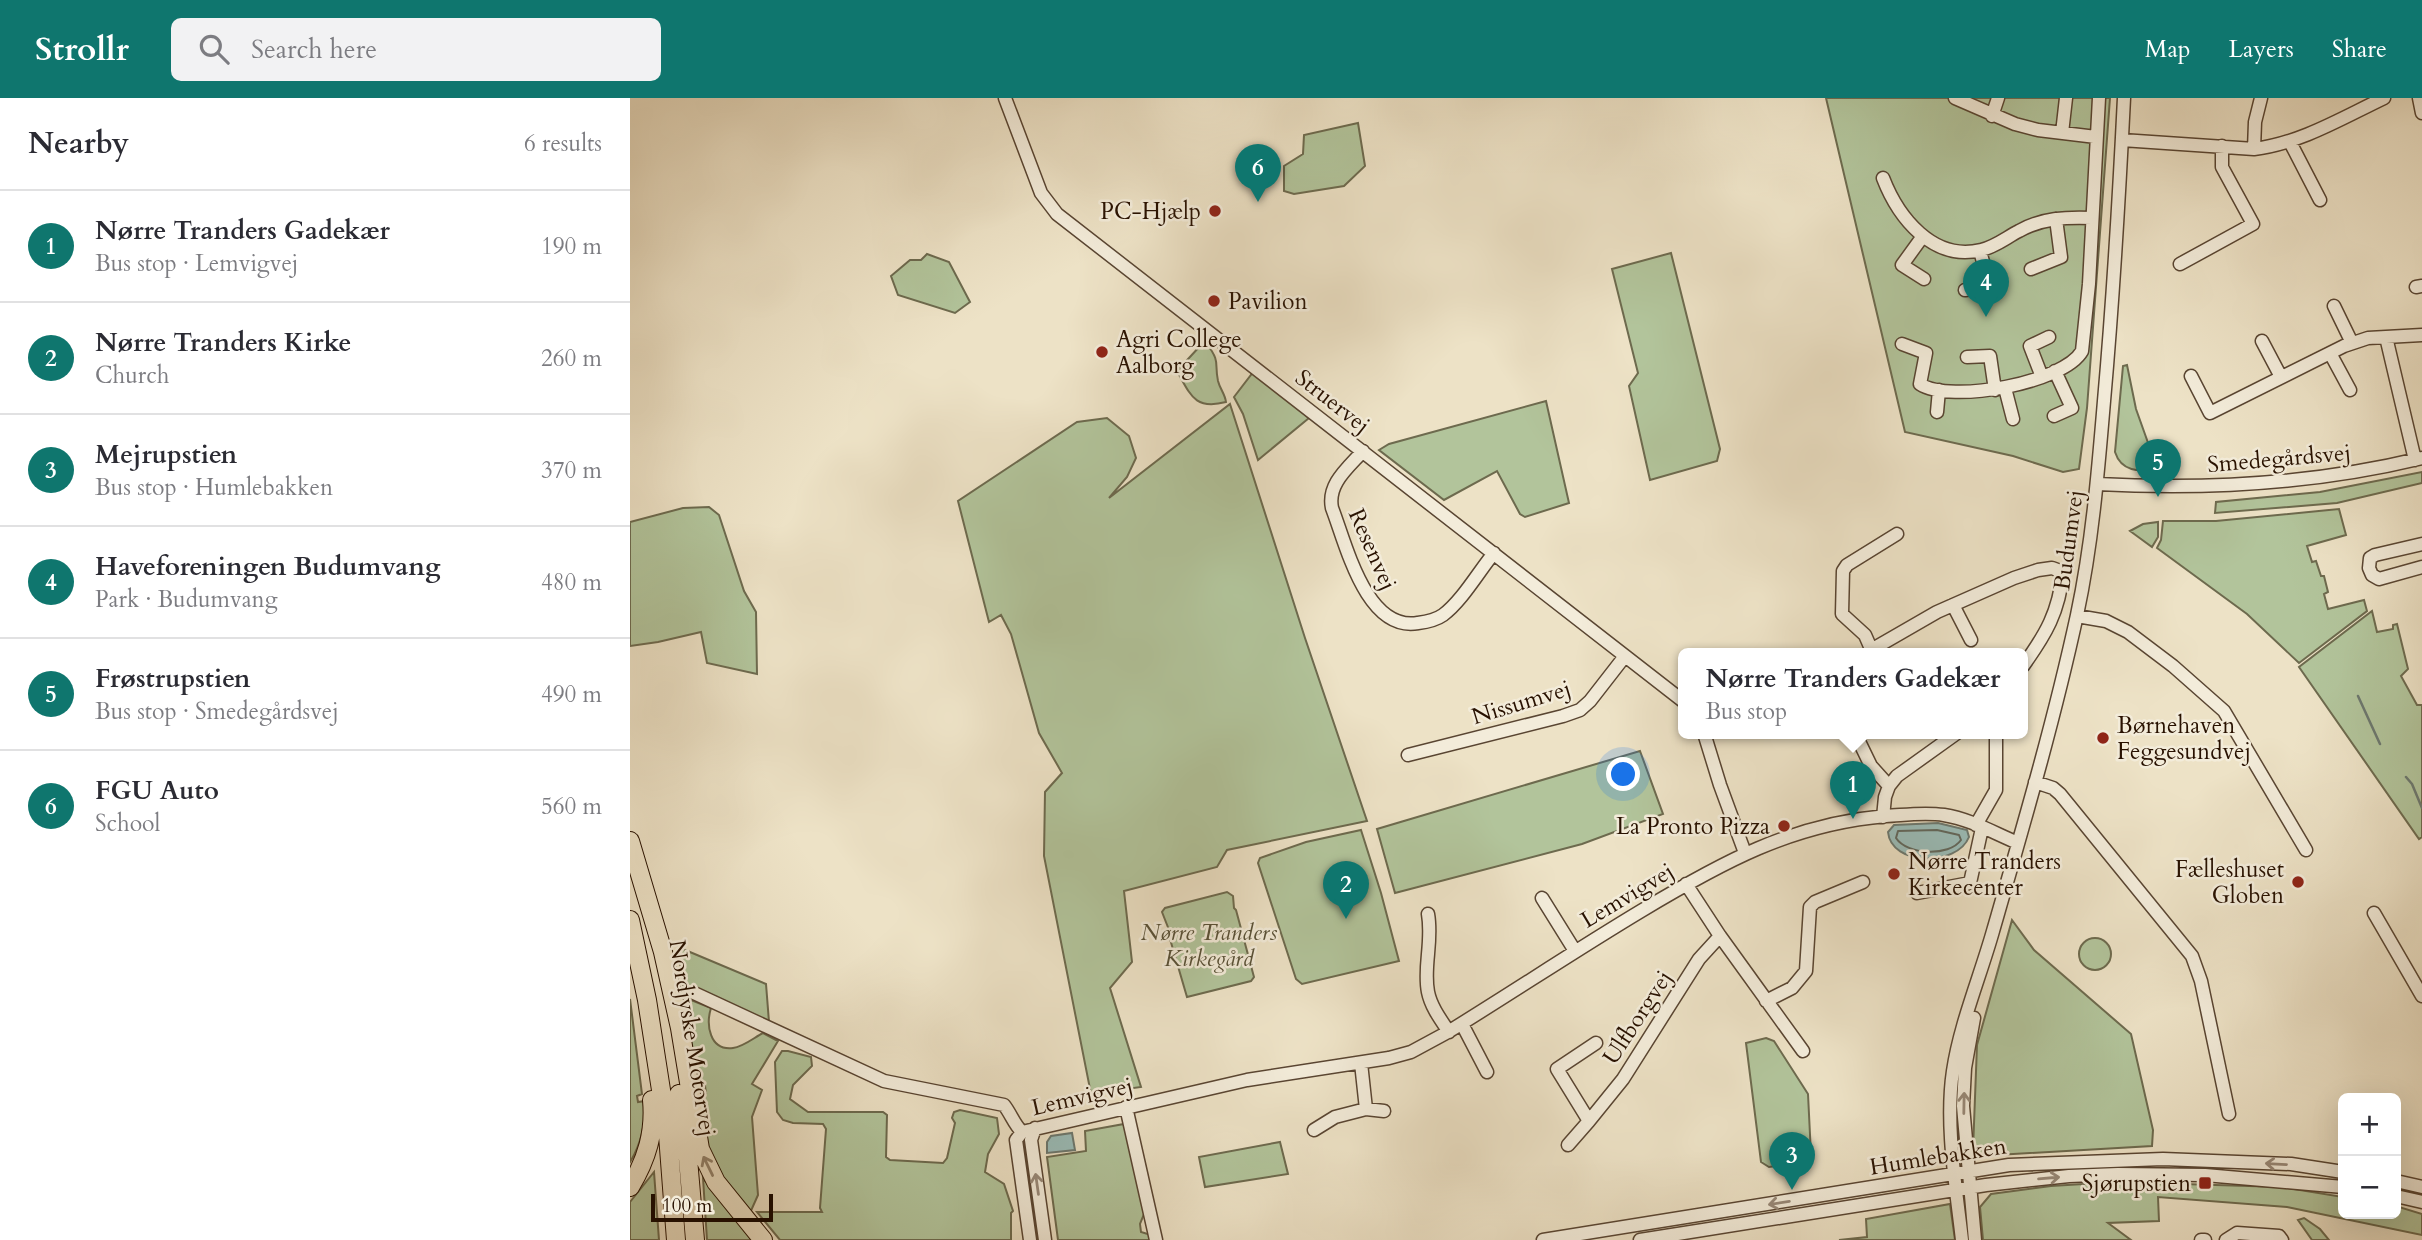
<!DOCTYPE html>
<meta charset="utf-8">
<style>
:root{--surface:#fff;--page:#f2f2f3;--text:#2b2b33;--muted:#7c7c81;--line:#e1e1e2;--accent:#0f766e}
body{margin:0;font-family:Cardo,serif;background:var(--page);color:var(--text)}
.controls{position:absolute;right:21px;bottom:21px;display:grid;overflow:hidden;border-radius:10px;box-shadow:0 7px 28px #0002}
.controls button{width:63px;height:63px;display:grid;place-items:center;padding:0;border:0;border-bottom:2px solid var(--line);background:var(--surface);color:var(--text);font:35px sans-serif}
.scale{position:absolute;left:21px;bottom:18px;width:122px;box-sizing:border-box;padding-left:7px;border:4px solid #281100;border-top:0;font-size:19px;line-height:24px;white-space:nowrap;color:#281100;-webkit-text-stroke:5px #f3ecda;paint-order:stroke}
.you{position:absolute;left:994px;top:677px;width:24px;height:24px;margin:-18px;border:5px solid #fff;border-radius:50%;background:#1a73e8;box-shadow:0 0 0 10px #1a73e833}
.badge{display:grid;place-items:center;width:46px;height:46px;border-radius:50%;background:var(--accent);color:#fff;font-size:23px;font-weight:700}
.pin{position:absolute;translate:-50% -58px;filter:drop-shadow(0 2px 4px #0008)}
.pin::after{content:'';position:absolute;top:37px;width:24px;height:21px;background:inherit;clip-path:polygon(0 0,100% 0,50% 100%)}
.popup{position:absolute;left:1048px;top:550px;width:350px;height:91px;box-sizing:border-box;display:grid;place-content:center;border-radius:10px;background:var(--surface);filter:drop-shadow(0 2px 5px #0005);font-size:23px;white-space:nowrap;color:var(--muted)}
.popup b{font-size:26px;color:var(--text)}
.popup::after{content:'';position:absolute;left:50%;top:100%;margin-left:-14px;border:14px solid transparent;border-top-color:var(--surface)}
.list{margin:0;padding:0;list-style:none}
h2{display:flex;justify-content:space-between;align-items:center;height:91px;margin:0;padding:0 28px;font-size:30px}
h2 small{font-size:23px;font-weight:400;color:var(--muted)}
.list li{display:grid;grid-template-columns:46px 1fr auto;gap:21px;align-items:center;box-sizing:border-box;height:112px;padding:0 28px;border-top:2px solid var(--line)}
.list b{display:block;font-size:26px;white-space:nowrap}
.list p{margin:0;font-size:23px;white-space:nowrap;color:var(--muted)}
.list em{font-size:23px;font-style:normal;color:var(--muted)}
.icon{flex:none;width:38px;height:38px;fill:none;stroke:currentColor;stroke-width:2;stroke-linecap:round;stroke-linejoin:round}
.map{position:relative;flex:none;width:1792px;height:1142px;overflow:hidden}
header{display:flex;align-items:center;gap:42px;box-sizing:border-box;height:98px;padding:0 35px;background:var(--accent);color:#fff}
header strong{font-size:33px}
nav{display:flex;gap:38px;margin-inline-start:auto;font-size:24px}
.search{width:490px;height:63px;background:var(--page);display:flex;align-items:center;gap:18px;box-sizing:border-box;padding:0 24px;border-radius:10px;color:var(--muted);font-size:26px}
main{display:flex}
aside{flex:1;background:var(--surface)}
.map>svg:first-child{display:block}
.green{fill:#b2c49b;stroke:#6d6a4e;stroke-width:2}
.water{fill:#9abdb9;stroke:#6c786f;stroke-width:2}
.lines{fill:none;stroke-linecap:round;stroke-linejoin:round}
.shore{stroke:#61675c;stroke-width:2}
.stream{stroke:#6c786f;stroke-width:2.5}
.minor-casing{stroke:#594532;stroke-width:15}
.highway-casing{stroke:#281100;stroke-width:20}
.minor{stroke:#f3ecda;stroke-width:12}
.highway{stroke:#ede2c6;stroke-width:18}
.oneway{stroke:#988978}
.oneway2{stroke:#94846d}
.poi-dot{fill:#8f2418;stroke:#f3ecda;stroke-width:2.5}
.labels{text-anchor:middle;stroke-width:5;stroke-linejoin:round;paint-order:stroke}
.poi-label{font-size:23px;fill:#281100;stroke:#f3ecda;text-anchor:end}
.street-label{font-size:23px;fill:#281100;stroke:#f3ecda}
.park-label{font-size:23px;font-style:italic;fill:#585036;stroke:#f3ecda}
</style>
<header>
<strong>Strollr</strong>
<div class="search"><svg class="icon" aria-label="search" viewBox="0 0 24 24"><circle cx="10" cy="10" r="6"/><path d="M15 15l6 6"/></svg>Search here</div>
<nav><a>Map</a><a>Layers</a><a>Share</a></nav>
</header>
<main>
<aside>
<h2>Nearby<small>6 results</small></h2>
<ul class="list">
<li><span class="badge">1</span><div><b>Nørre Tranders Gadekær</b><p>Bus stop · Lemvigvej</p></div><em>190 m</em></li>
<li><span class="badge">2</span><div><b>Nørre Tranders Kirke</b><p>Church</p></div><em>260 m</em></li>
<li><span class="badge">3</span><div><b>Mejrupstien</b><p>Bus stop · Humlebakken</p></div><em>370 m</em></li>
<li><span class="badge">4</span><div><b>Haveforeningen Budumvang</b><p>Park · Budumvang</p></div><em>480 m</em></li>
<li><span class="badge">5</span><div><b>Frøstrupstien</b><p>Bus stop · Smedegårdsvej</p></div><em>490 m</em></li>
<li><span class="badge">6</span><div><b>FGU Auto</b><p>School</p></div><em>560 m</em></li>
</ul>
</aside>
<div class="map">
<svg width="1792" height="1142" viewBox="0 0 1792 1142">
<rect width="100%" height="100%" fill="#ede2c6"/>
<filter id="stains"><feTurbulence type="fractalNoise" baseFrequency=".00286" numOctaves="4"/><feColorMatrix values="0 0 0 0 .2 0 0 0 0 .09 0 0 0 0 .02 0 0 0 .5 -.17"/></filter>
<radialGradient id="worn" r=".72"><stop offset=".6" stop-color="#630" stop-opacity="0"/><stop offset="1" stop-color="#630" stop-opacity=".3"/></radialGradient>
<path class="green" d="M 1196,0 L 1480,0 L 1457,310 L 1449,371 L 1433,374 L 1383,358 L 1275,334 Z
M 728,25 L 735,68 L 714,88 L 664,96 L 654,93 L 654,68 L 673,56 L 674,37 Z
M 1041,155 L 1090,351 L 1087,363 L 1020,382 L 999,288 L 1008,275 L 982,171 Z
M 297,156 L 319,164 L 340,204 L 325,215 L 268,197 L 261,178 L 280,162 L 291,162 Z
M 577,246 C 591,265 584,264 588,283 C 590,291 595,296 596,304 C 565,312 561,298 547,273 L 571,247 Z
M 1497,267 L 1506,311 L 1527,370 C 1509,375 1491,373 1485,354 L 1493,268 Z
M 624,273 L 679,320 L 628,362 L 613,316 L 604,299 Z
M 916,303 L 939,405 L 895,419 L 890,416 L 867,373 L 814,402 L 749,352 L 759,346 Z
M 600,306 L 675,540 L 737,723 L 597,752 L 587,769 L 494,793 L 502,864 L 480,890 L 511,989 L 461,996 L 414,758 L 415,694 L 432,675 L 409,635 L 381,536 L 371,517 L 359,524 L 328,403 L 447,324 L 477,320 L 499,338 L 506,360 L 497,379 L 479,400 Z
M 1792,374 L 1792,385 L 1707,405 L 1585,415 L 1586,404 L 1690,394 Z
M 79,409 L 89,417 L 114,493 L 126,514 L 127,576 L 77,565 L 71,534 L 28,544 L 0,548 L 0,424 L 53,410 Z
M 1709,411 L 1716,437 L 1677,448 L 1682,464 L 1686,463 L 1691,478 L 1694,478 L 1698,494 L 1694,496 L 1698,511 L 1734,502 L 1737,513 L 1669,565 L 1617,516 L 1527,450 L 1531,442 L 1533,423 L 1586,423 Z
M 1528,424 L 1528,439 L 1522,449 L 1500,433 L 1513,426 Z
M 1742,513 L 1747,534 L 1763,531 L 1763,527 L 1767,526 L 1778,571 L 1771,578 L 1787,607 L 1792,607 L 1792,739 L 1789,741 L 1669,569 Z
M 1010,653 L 1033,716 L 952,746 L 765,795 L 747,731 Z
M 731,732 L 751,795 L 769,863 L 672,886 L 666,881 L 628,765 L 630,760 L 676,744 Z
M 597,794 L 603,798 L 604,810 L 606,812 L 624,879 L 621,883 L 557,899 L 540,841 L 541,837 L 532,814 L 535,810 Z
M 1382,822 L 1404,852 L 1501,936 L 1523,1032 L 1522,1048 L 1350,1058 L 1343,1052 L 1347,947 Z
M1449 856a16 16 0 1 1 32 0a16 16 0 1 1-32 0Z
M 48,849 L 136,886 L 139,924 L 53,887 Z
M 56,900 L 81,910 C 76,926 79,953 103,950 C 113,949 125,939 133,935 L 148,943 L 122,986 L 132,992 L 122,1019 L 128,1097 L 120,1115 L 104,1097 L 80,1060 L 67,996 L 76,995 L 75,988 L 69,989 L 53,902 Z
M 0,901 L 12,996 L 7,998 L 8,1004 L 15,1003 C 16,1024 11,1047 0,1064 Z
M 1136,940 L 1144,943 L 1178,996 L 1181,1057 L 1177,1064 L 1139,1069 L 1131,1064 L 1116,945 Z
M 152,953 L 158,953 L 181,959 L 182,968 L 163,987 L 160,1001 L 178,1014 L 253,1014 L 257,1017 L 256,1059 L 260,1062 L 313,1065 L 317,1060 L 325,1025 L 322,1020 L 324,1014 L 330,1012 L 367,1020 L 369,1036 L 358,1056 L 355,1074 L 374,1086 L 383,1113 L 381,1115 L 381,1142 L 150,1142 L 127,1114 L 192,1114 L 190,1110 L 196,1031 L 193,1026 L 163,1025 L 153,1022 L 147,1014 L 145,964 Z
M 494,1026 L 516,1111 L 510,1126 L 511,1134 L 521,1137 L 522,1142 L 428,1142 L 417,1059 L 456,1053 L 455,1033 Z
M 650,1044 L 658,1076 L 575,1089 L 569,1059 Z
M 24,1074 L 29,1142 L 0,1142 L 0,1104 Z
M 73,1080 L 126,1142 L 77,1142 Z
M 1486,1084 L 1652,1089 L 1713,1099 L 1713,1116 L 1766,1116 L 1766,1108 L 1792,1116 L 1792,1137 L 1657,1109 L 1528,1099 L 1529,1123 L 1478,1125 L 1501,1142 L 1353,1142 L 1350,1109 L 1361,1096 L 1421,1088 Z
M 1320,1106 L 1325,1142 L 1209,1142 L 1237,1139 L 1236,1121 Z
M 1674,1120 L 1690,1131 L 1699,1142 L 1682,1142 L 1668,1122 Z"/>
<path class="water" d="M 1308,725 L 1337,732 L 1339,739 C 1327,769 1261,768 1258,734 L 1264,727 Z
M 442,1035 L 445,1052 L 417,1055 L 417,1044 L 421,1038 Z"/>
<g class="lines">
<path class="shore" d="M 1307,732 L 1329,737 L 1331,742 C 1319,759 1277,757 1266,740 L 1268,733 Z"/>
<path class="stream" d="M 1728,598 L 1750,646
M 1776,679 L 1782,686 L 1792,710"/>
<g class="minor-casing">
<path id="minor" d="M 375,0 L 411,95 L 427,116 L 1053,603
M 1325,0 L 1385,26 L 1408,32 L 1466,39
M 1789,0 L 1792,15
M 1362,18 L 1368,0
M 1432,35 L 1436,0
M 1492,42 L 1624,51 C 1671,45 1712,20 1754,0
M 1660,44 L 1690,102
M 1624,51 L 1625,24 L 1631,0
M 1253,80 C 1268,119 1303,164 1351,152 C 1365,149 1377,139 1389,133 C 1412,120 1436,119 1462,120
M 1293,138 L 1272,167 L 1294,181
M 1550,166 L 1623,126 L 1592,69 L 1592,48
M 1401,171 L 1431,159 L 1426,121
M 1786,189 L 1792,188
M 1335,192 L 1360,189 L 1350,153
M 1704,208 L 1722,245
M 1632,243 L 1651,279
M 1272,246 L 1296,255 L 1290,286 C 1320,306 1434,285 1452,253 L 1459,186 L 1469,0
M 1700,255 L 1720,292
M 1337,259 L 1360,258 L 1365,292
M 1561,278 L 1580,315 L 1714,248 L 1738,240 L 1756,239
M 1412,279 L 1400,248 L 1419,239
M 1375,290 L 1383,321
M 1307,314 L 1309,292
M 1424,318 L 1442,310 L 1425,273
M 733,353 C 718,370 697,386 702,410 C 716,446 736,534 788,525 C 796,524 806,522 813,517 C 832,503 849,473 864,455
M 1785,362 L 1756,239 L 1792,237
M 1467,386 C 1577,392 1685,386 1792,360
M 1792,446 L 1745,457 L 1740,460 L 1739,470 L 1742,477 L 1749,481 L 1792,469
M 1323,507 L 1341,542
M 1447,518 L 1476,523 L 1498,534 L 1543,568 L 1594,613 L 1676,752
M 1242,553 L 1235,537 L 1212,516 L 1213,473 L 1217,467 L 1267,436
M 1241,555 L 1248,548 L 1307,514 L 1384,480 L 1408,472 L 1422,470 L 1433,474 C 1429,514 1416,536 1393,568
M 1074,635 L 1090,687 L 1115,755
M 1225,635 L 1241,668 L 1259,688 L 1255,699 L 1253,719
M 778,657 L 933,618 L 950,612 L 960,603 L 995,558
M 1405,684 L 1423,690 L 1430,696 L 1562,858 L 1571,883 L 1599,1016
M 1259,688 L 1267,678 L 1327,635
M 1346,727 L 1366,692 L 1366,635
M 1056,786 L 1090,838 L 1173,953
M 1287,795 L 1340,785 L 1352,730
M 912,800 L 945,853
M 1744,815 L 1792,898
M 798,816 C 803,844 793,869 798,894 C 801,909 811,922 819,934
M 64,895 L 254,983 L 374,1007 C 381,1016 384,1026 392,1034
M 1136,903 L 1162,890 L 1176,873 L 1180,809 L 1185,804 L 1233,784
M 1344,920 L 1335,970 L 1333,1008 L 1345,1142
M 832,926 L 857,974
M 966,945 L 927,971 L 959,1023 L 993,981 L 1069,861 L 1090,838
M 496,1009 L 526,1142
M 736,1011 L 754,1013
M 405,1030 L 401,1042 L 415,1142
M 684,1032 L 705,1019 L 736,1011 L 731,965
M 392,1034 L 617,982 L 759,960 L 781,954 L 818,934 C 883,894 946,852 1011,813 C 1091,765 1161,726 1256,718 C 1275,717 1294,714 1314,717 C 1340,721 1364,735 1388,745
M 392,1034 L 386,1042 L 400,1142
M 938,1047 L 959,1023
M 1766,1083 L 1792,1089
M 1766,1098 L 1792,1104
M 913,1142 L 1379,1067 L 1533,1061 L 1661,1066 L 1713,1074
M 1010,1142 L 1356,1087 L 1439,1078 L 1488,1076 L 1575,1077 L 1713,1089
M 1332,1142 C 1326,1089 1315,1026 1323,973 C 1330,926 1350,879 1363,833 C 1393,729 1424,623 1447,517 C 1462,447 1468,375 1474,303 C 1483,202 1489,101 1494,0
M 1571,1142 L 1575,1142
M 1596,1142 L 1607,1135 L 1649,1138 L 1652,1142"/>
</g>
<g class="highway-casing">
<path id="highway" d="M 0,743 L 33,854 L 50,930 L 70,1051 L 86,1084 L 133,1142
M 0,822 L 17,902 L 38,1037 L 46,1142
M 49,996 L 58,1061 L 65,1142
M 0,1089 C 17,1061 25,1034 22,1002"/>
</g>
<use href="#minor" class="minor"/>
<use href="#highway" class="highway"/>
</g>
<defs><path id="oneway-shaft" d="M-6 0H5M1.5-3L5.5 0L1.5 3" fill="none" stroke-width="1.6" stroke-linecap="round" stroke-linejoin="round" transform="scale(1.75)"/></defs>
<g class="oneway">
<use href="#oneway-shaft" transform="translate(1334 1005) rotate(-89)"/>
<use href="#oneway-shaft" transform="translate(1646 1066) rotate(-177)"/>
<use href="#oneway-shaft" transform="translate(1419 1080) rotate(-5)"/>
<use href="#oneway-shaft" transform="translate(407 1086) rotate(-98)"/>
<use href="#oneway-shaft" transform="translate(1149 1105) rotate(171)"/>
</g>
<use class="oneway2" href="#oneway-shaft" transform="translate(78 1068) rotate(-116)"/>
<g class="poi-dot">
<circle cx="585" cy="113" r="7"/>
<circle cx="584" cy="203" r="7"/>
<circle cx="472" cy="254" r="7"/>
<circle cx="1473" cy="640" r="7"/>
<circle cx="1154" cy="728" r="7"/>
<circle cx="1264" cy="776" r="7"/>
<circle cx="1668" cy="784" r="7"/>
<rect x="1568" y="1078" width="14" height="14" rx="3.5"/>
</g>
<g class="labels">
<g class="poi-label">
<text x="571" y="121">PC-Hjælp</text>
<text x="598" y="211" text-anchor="start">Pavilion</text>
<text x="486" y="249" text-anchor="start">Agri College<tspan x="486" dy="26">Aalborg</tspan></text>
<text x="1487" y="635" text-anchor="start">Børnehaven<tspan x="1487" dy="26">Feggesundvej</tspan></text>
<text x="1140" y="736">La Pronto Pizza</text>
<text x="1278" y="771" text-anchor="start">Nørre Tranders<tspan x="1278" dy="26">Kirkecenter</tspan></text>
<text x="1654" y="779">Fælleshuset<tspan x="1654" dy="26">Globen</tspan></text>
<text x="1561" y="1093">Sjørupstien</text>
</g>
<g class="street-label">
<text transform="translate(703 303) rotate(38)" y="8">Struervej</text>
<text transform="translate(1649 360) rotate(-5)" y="8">Smedegårdsvej</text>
<text transform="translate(1438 442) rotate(-82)" y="8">Budumvej</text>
<text transform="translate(743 451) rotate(66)" y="8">Resenvej</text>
<text transform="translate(891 604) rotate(-17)" y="8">Nissumvej</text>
<text transform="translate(997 797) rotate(-31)" y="8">Lemvigvej</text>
<text transform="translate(1007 919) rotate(-57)" y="8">Ulfborgvej</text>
<text transform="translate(63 940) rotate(81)" y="8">Nordjyske Motorvej</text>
<text transform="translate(452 998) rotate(-13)" y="8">Lemvigvej</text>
<text transform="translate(1308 1058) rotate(-9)" y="8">Humlebakken</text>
</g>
<g class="park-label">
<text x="579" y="842">Nørre Tranders<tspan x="579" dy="26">Kirkegård</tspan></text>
</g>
</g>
<rect width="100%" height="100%" filter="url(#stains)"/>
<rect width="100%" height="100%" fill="url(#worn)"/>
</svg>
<div class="controls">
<button>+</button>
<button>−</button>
</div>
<div class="scale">100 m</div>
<div class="you"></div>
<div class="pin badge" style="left:1223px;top:721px">1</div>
<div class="popup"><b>Nørre Tranders Gadekær</b>Bus stop</div>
<div class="pin badge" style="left:716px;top:821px">2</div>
<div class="pin badge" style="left:1162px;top:1092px">3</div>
<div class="pin badge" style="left:1356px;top:219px">4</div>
<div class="pin badge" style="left:1528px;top:399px">5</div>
<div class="pin badge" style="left:628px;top:104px">6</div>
</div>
</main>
